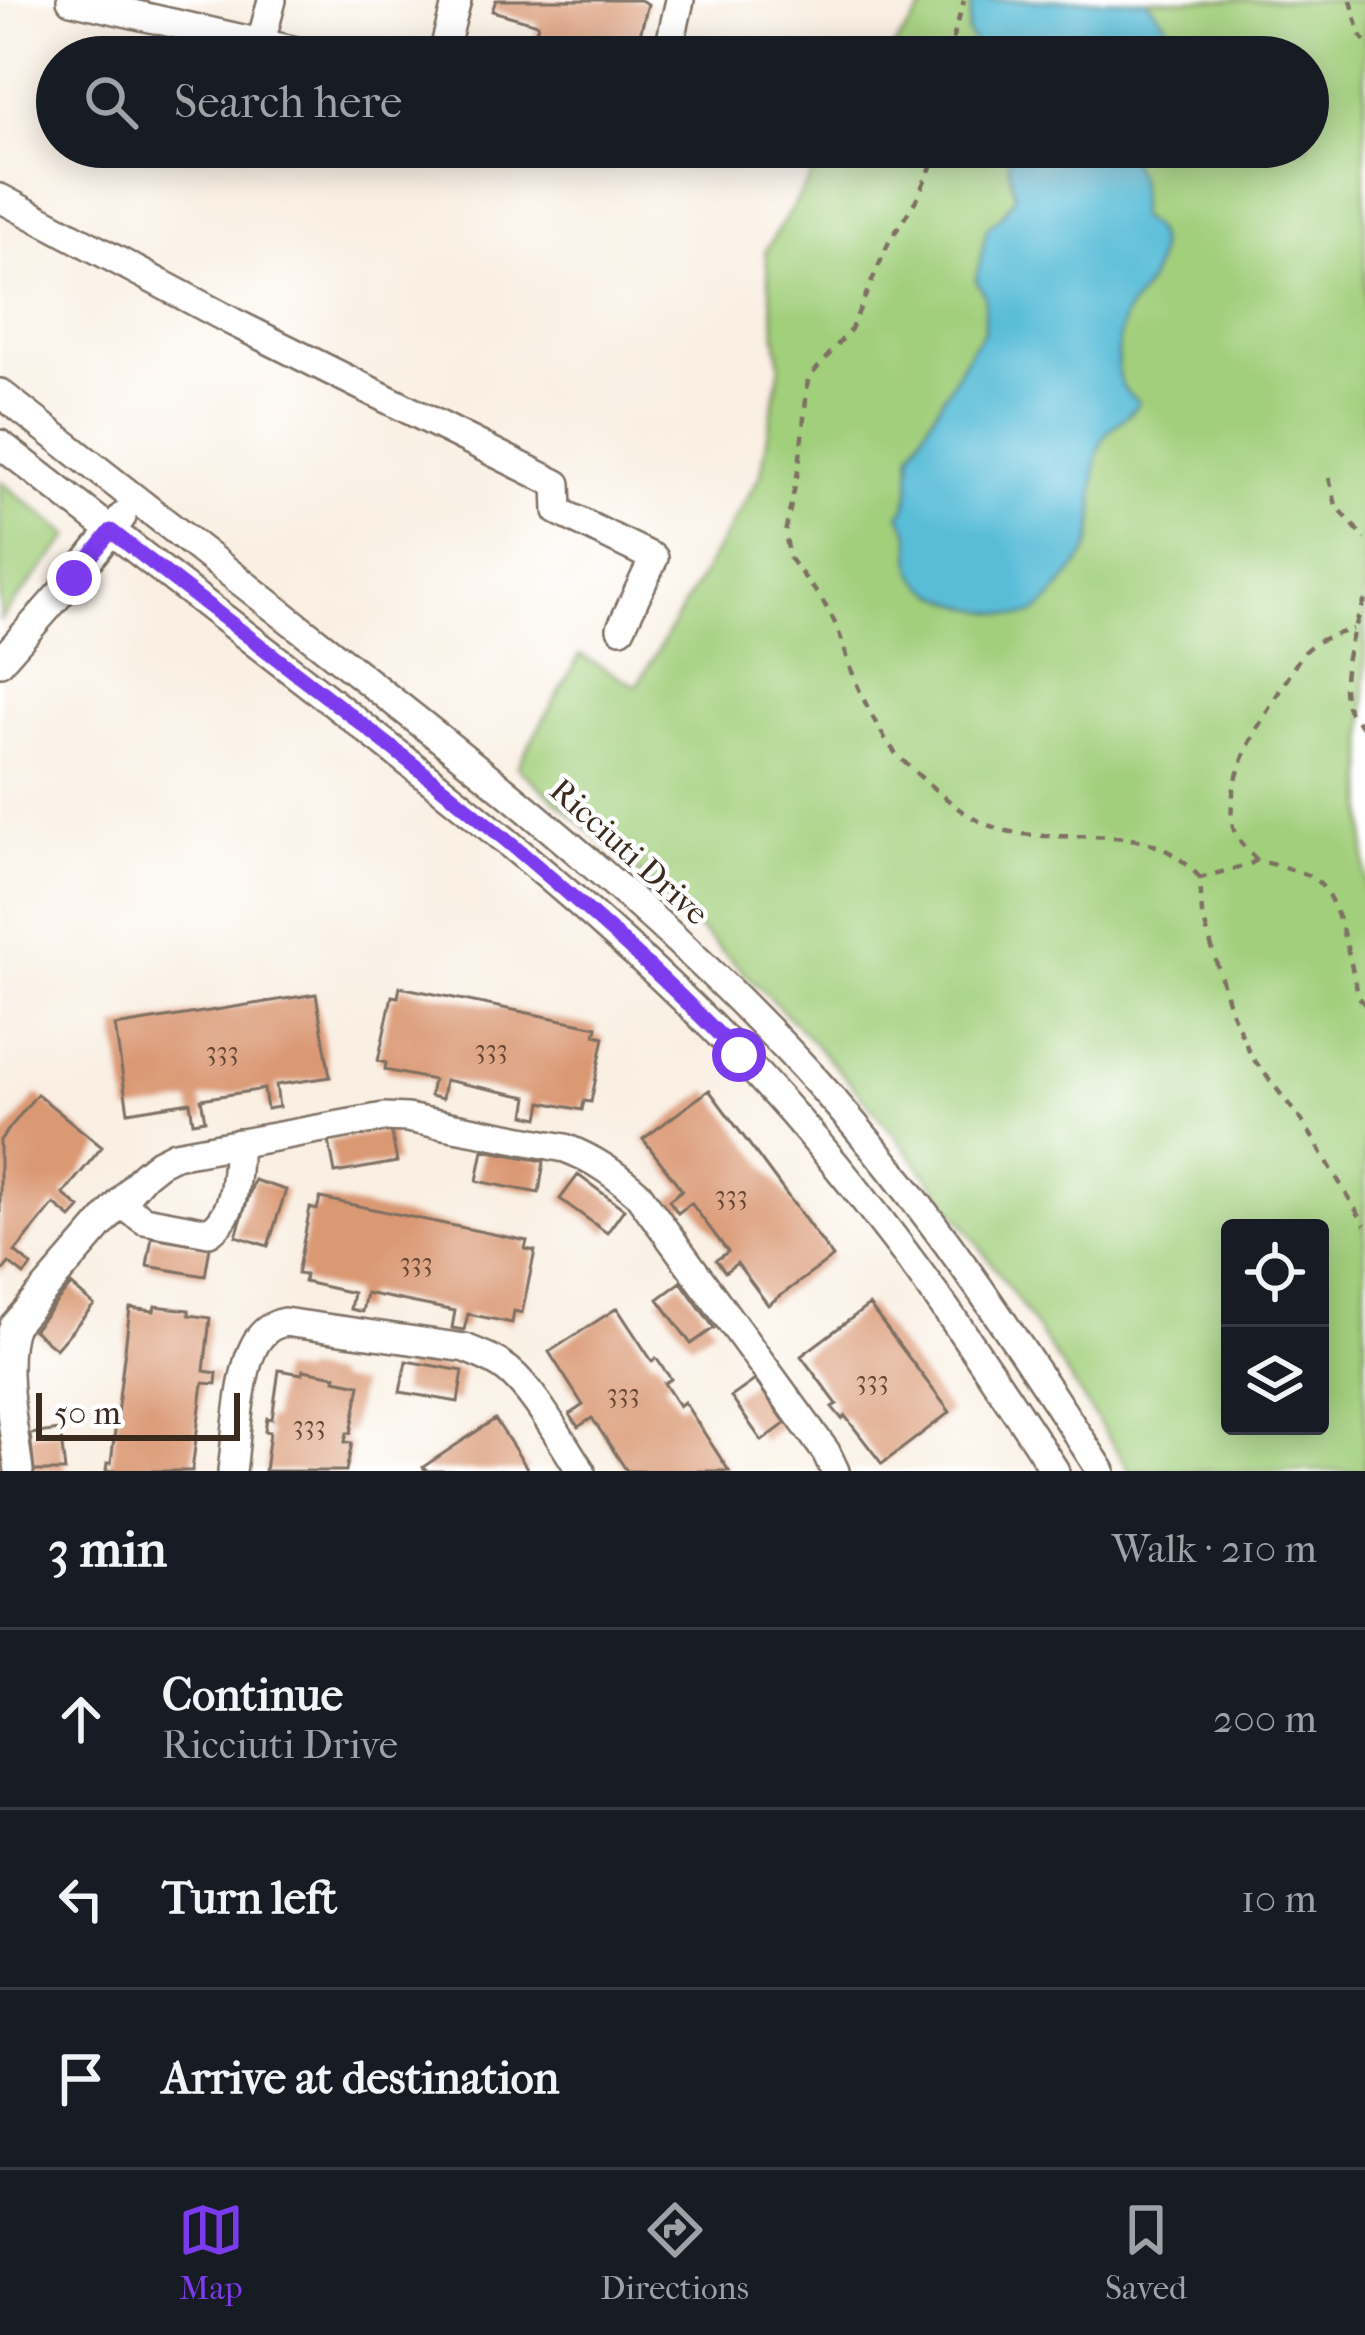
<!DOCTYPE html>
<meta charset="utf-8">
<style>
:root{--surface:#171b24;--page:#20242c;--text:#f1f3f6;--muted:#9ea1a6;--line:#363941;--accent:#7c3aed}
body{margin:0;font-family:"IM FELL French Canon",serif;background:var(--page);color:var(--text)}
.controls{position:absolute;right:36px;bottom:36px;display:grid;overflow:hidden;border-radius:12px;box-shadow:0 6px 30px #0003}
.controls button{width:108px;height:108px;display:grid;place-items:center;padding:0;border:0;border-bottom:3px solid var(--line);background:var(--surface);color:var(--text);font:60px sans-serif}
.scale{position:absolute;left:36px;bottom:30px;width:204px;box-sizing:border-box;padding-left:12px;border:6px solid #3b2a1e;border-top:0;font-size:33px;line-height:42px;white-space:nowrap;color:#3b2a1e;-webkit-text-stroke:9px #fff;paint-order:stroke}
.stop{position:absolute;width:36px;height:36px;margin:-27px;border:9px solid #7c3aed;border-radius:50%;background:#fff}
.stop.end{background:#7c3aed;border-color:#fff;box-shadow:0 3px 12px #0008}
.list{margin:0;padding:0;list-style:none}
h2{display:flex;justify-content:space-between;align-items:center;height:156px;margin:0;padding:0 48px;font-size:51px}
h2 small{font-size:39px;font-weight:400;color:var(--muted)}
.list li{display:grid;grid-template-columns:78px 1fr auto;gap:36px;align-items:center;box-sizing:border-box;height:180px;padding:0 48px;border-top:3px solid var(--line)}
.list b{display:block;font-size:45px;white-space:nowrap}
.list p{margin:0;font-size:39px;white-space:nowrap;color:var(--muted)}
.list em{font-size:39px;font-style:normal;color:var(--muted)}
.icon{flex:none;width:66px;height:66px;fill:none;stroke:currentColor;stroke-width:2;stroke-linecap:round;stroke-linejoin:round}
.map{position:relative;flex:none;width:1365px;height:1471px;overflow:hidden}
.search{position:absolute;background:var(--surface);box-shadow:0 6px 30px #0003;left:36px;right:36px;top:36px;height:132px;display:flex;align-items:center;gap:30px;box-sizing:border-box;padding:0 42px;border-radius:66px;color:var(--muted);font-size:45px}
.sheet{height:696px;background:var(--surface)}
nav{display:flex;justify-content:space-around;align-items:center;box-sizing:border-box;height:168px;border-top:3px solid var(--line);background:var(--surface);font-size:33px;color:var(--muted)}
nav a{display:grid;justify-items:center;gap:6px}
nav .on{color:var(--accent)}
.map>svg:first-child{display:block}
.green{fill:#a2cf7c;stroke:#6e7c4d;stroke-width:3;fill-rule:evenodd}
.water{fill:#5abdd8;stroke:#4a747b;stroke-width:3}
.building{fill:#da9873}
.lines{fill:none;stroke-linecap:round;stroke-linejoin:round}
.minor-casing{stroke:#7e6f63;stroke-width:32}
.path{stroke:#7e6f63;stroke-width:4.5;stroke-dasharray:9 9;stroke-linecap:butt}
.minor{stroke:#fff;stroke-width:27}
.route{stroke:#7c3aed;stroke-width:15}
.labels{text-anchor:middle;stroke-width:9;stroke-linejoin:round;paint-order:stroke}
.number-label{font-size:27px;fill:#634633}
.street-label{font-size:33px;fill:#3b2a1e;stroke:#fff}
</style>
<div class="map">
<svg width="1365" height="1471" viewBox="0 0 1365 1471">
<rect width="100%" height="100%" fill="#fff"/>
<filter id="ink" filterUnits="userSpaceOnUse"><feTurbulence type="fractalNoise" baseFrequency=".00833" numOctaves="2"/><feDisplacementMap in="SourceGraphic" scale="24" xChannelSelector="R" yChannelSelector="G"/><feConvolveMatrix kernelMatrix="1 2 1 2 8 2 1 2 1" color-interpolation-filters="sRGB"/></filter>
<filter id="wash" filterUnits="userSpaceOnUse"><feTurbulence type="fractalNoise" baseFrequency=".004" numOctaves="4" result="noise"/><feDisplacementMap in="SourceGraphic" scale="48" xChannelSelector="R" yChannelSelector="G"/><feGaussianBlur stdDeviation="2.7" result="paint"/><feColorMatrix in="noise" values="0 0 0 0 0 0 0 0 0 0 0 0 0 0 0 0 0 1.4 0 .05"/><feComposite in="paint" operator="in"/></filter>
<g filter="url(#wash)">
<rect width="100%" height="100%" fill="#f9efe2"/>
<path class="green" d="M 930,0 L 1365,0 L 1365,1471 L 1130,1471 C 1046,1341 962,1211 860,1094 C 756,975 637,871 517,767 L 580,655 L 637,686 L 761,474 L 780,366 L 765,251 L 830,147 L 1308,147 L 1308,57 L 886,57 ZM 1230,1228 L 1320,1228 L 1320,1426 L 1230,1426 Z
M 0,481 L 70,536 L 0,620 Z"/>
<path class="water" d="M 972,0 L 1146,0 C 1161,17 1177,33 1179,56 L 982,57 L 968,33 Z
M 1012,147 L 1135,147 L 1126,154 C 1142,179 1141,188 1138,217 C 1143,221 1149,224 1153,228 C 1166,244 1153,277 1143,291 C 1138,299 1130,305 1126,314 C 1118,330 1113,373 1124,388 C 1127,394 1133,397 1138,401 L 1138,405 C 1130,414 1109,429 1105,436 C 1088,464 1098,506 1092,536 C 1089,554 1075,569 1064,583 C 1035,620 1032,619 987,611 C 967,607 935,597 921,582 C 901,561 922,543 899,515 L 905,510 L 910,488 L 911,453 L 970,351 L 984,331 L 985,295 L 976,280 L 987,228 L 1004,213 L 1015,196 L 1008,163 Z"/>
<g id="blocks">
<path class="building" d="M 496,0 L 640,0 L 648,4 L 634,57 L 557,57 L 531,50 L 538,24 L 492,11 Z
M 400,987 L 597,1027 L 595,1035 L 604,1037 L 591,1102 L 584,1101 L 582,1110 L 542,1102 L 539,1118 L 525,1115 L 528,1097 L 445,1080 L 442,1099 L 430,1096 L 433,1080 L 385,1070 L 386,1063 L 378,1061 L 392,996 L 398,997 Z
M 316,994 L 330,1077 L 276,1085 L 279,1107 L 267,1109 L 264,1089 L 201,1099 L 205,1120 L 193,1122 L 190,1102 L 128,1112 L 115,1026 Z
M 709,1090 L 833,1257 L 768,1305 L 737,1263 L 725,1272 L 716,1260 L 728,1252 L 691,1203 L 678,1213 L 669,1200 L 682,1190 L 643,1139 Z
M 37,1094 L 102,1147 L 63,1194 L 80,1208 L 71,1218 L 54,1204 L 15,1252 L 32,1266 L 24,1275 L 9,1263 L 0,1274 L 0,1140 Z
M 391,1130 L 397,1162 L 335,1173 L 329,1141 Z
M 483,1150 L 544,1161 L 539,1193 L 477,1181 Z
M 578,1175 L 624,1209 L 607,1233 L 560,1199 Z
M 254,1180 L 286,1190 L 268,1246 L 236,1236 Z
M 320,1198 L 527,1241 L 525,1249 L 535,1251 L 522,1313 L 514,1311 L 512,1323 L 468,1314 L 464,1330 L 452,1328 L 455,1311 L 366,1293 L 362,1312 L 350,1309 L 353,1293 L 304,1282 L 305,1275 L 297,1274 L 310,1208 L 317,1210 Z
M 152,1237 L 210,1247 L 205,1276 L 147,1266 Z
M 681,1282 L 714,1328 L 691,1344 L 658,1299 Z
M 71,1285 L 94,1305 L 56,1349 L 33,1330 Z
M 869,1305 L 950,1412 L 882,1464 L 845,1416 L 842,1419 L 832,1407 L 837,1404 L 801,1356 Z
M 155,1306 L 189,1310 L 189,1315 L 210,1318 L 204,1371 L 217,1373 L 216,1384 L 203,1383 L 192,1471 L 106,1471 L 107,1463 L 111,1463 L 130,1308 L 154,1311 Z
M 617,1308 L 652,1361 L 656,1358 L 671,1379 L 664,1383 L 679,1406 L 684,1402 L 729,1471 L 627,1471 L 592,1418 L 578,1427 L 570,1414 L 583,1405 L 549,1352 Z
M 406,1361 L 463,1371 L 458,1402 L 400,1392 Z
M 279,1370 L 302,1374 L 303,1370 L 336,1376 L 335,1380 L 360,1385 L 351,1433 L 347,1433 L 345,1442 L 352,1443 L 346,1471 L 265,1471 L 270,1432 L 265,1431 L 267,1418 L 272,1419 Z
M 755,1380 L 786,1423 L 762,1441 L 731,1397 Z
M 495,1419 L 529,1471 L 426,1471 L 423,1467 Z
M 60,1430 L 65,1471 L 34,1471 L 30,1434 Z"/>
</g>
</g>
<g filter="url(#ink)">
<use href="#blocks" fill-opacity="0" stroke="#7e6f63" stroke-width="3"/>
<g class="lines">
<g class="minor-casing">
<path id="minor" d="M 71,0 L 323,57
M 261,42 L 272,0
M 442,57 L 457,0
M 667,57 L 680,0
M 0,198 L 233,322 L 557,484 L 558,511 L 654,558 L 621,628
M 0,393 C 115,483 229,572 343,662 C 510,792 675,925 818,1083 C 926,1203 1014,1336 1101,1471
M 0,444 C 108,528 215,612 323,695 C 457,800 591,905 711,1026 C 844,1160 953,1312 1055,1471
M 0,662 L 74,578 L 122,517
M 120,1203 L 144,1220 L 209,1232 C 238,1213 235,1175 238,1143
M 19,1471 C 14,1430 0,1361 14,1325 L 144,1175 L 159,1163 L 175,1155 L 384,1117 L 407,1118 L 565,1148 C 594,1159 615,1174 638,1194 L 826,1452 L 835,1471
M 232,1471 C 237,1437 239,1362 260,1337 C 267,1328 274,1325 284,1322 L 465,1348 C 479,1354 495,1359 508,1370 C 536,1393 560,1440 581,1471"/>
</g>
<path class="path" d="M 1351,0 L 1360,35 L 1365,41
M 948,57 L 964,0
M 940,147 L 916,200 L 889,242 L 851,329 L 808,379 L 799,467 L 785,533 L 790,559 C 802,575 818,592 828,610 C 842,633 847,662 858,687 C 867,707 880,733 894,751 C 905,765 947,800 962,811 C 1042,867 1134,800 1200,878
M 1329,478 L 1336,505 L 1365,539
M 1365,600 C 1354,628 1337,677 1347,706 C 1350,715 1358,722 1365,729
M 1257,860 C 1246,849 1234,838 1232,822 C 1227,771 1263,717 1289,676 C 1293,669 1298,659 1304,652 C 1316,639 1336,634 1353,629
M 1365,1005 L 1359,997 C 1350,966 1340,891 1311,877 C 1295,869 1274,865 1257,860 L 1250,864 L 1200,878 L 1202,914 L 1230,1008 L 1251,1056 L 1305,1125 L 1365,1225"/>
<use href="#minor" class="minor"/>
</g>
</g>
<g class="lines" filter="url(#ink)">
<path class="route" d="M 74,578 L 111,531 C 326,698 550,858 739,1055"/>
</g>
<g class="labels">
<g class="number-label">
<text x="491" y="1058">333</text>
<text x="222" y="1060">333</text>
<text x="731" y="1204">333</text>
<text x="416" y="1271">333</text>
<text x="872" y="1389">333</text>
<text x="623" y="1402">333</text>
<text x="309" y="1434">333</text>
</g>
<g class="street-label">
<text transform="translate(630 851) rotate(42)" y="12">Ricciuti Drive</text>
</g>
</g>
</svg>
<div class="controls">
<button><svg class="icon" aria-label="locate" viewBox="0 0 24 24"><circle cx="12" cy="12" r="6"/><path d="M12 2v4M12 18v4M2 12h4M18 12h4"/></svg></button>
<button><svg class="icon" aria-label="layers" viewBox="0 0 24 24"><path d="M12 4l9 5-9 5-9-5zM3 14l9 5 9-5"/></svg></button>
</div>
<div class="scale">50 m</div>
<div class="stop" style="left:739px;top:1055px"></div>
<div class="stop end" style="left:74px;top:578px"></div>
<div class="search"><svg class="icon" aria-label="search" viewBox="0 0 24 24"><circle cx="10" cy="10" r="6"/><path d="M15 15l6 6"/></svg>Search here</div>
</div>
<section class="sheet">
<h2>3 min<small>Walk · 210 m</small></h2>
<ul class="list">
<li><svg class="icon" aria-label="ahead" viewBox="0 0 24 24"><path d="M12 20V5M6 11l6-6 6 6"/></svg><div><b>Continue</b><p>Ricciuti Drive</p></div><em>200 m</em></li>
<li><svg class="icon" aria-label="left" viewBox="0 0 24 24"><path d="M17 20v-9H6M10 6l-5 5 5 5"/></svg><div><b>Turn left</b></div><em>10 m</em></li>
<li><svg class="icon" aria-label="arrive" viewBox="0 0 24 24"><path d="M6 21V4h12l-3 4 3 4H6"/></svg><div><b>Arrive at destination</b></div></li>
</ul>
</section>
<nav>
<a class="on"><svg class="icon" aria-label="map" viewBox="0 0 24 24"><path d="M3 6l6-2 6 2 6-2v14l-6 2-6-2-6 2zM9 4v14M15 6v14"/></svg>Map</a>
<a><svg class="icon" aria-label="directions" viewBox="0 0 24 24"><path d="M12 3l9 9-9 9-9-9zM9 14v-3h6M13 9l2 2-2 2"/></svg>Directions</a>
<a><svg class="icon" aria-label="saved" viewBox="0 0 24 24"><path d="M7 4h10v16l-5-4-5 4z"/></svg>Saved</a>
</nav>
